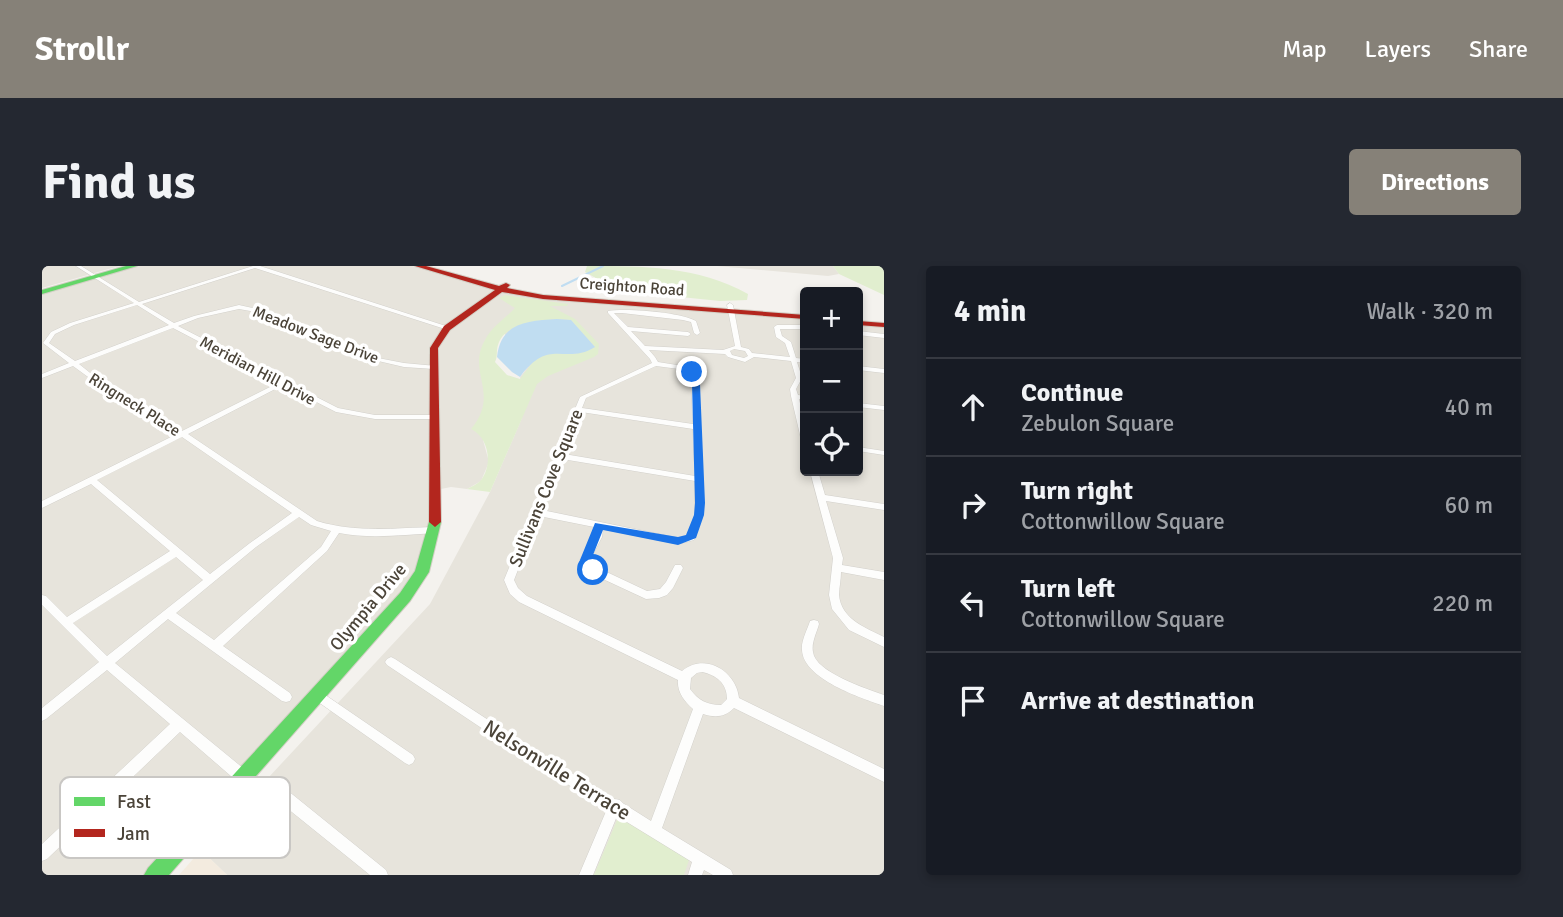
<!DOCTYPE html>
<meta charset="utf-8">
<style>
:root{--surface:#171b24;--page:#242831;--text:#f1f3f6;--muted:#9ea1a6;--line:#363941;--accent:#868178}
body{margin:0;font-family:Signika,sans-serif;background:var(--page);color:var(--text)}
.controls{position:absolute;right:21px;top:21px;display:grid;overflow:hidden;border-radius:7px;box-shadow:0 4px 10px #0003}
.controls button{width:63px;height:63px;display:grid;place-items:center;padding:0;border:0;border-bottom:2px solid var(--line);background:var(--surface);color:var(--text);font:35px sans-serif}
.stop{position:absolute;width:21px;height:21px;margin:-16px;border:5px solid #1a73e8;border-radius:50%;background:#fff}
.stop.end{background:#1a73e8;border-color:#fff;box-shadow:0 2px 7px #0008}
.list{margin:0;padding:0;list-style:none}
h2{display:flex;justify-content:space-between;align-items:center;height:91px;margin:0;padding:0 28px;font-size:30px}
h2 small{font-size:23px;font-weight:400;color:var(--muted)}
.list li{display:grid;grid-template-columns:46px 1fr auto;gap:21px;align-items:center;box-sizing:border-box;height:98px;padding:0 28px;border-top:2px solid var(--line)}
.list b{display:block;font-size:26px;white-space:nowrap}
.list p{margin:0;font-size:23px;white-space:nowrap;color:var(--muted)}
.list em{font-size:23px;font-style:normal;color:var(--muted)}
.icon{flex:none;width:38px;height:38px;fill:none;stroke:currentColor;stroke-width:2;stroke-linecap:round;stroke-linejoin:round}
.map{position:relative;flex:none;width:842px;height:609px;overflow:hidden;border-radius:7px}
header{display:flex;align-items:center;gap:42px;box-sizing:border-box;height:98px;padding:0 35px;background:var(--accent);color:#fff}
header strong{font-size:33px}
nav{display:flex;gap:38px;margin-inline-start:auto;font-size:24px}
.intro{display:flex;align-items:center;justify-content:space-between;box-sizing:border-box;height:168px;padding:0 42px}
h1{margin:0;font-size:49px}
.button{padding:18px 32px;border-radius:7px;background:var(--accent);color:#fff;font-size:24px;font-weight:700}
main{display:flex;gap:42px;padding:0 42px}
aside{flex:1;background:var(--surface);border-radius:7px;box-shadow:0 4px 10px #0003}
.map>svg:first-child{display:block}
.residential{fill:#e7e4dc}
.commercial{fill:#f3ebdf}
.green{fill:#e1eecf;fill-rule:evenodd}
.water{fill:#c0ddf1}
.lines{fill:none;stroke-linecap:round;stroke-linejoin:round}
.stream{stroke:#c0ddf1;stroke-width:2}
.street-casing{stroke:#d2d0cb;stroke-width:1}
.fast-casing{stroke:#d3cfc5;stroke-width:2}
.jam-casing{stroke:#d3cfc5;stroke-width:2}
.street{fill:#fdfdfc;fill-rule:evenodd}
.fast{fill:#63d668;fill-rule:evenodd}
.jam{fill:#b3261e;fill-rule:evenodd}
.route{fill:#1a73e8}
.labels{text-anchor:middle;stroke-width:7;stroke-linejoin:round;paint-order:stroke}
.far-street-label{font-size:16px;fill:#4b4439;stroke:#fff}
.street-label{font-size:18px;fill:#4b4439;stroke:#fff}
.near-street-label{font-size:21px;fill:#4b4439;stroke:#fff}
.key{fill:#fff;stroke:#c9c7c4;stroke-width:2}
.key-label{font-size:19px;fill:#4b4439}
</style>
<header>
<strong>Strollr</strong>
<nav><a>Map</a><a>Layers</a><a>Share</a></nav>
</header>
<div class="intro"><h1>Find us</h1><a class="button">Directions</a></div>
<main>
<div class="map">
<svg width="842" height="609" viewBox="0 0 842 609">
<rect width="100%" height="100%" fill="#f4f2ee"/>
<path class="residential" d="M 0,0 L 77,0 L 0,22 Z
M 92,0 L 374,0 L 501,31 L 763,51 L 763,205 L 816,205 L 816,57 L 842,59 L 842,609 L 185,609 L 159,584 L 388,338 L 448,226 L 480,152 L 481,123 L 478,111 L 486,101 L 457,60 L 441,174 L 447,196 L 439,215 L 425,223 L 409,221 L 394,224 L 380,306 L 113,609 L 0,609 L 0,26 Z
M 675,0 L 791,0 L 797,8 L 786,10 Z"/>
<path class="commercial" d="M 159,584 L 185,609 L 137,609 Z"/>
<path class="green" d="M 545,0 C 600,0 656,0 706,28 L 705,34 L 678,35 L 609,28 L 566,19 L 543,6 Z
M 791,0 L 842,0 L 842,29 L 797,8 Z
M 463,29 L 526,38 L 525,40 L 508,40 L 533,53 L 557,78 L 556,88 L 552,91 L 506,110 L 495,118 L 448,226 L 425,223 C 429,221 436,218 439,214 C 451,198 447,172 429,163 C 459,127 424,107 443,74 C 450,60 463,53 473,42 L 457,32 ZM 515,53 L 529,54 L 553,81 L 532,88 L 518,85 L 505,88 L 493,93 L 478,113 L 465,109 L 453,96 C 456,90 454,85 456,79 C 462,57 496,55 515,53 Z
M 578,547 L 648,591 L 642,609 L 552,609 Z"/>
<path class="water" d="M 515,53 L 529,54 L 553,81 C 522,100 508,70 478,111 L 470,106 L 455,91 C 459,56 485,55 515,53 Z"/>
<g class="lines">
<path class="stream" d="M 520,20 L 561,0"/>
<g class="street-casing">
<path id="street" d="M 34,0 L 39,0 L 97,36 L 211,0 L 218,0 L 407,61 L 407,63 L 403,63 L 213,2 L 100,38 L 132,57 L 152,50 L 197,39 L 224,45 L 336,92 L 362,97 L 394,100 L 394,102 L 392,103 L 362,101 L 332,94 L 220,47 L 197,43 L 156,52 L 136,60 L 296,142 L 333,149 L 396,149 L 396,153 L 333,153 L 294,146 L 241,119 L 146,168 L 275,255 C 314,267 353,262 393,261 L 397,264 L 393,267 C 361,269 328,273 297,267 L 285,285 L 181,380 L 248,427 L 250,431 L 248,435 L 244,436 L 240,435 L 126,353 L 73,397 L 207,507 L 208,512 L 207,517 L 202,518 L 197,517 L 138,466 L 5,593 L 0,595 L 0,578 L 128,458 L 65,404 L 4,453 L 0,455 L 0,442 L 57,396 L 0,339 L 0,329 L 4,330 L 25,351 L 128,285 L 49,218 L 0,242 L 0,235 L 135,168 L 53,116 L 31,100 L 0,112 L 0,108 L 27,97 L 1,77 L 9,66 L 28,57 L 92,37 ZM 95,39 L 127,59 L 33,95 L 7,77 L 13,68 L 32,59 ZM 131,62 L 236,117 L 140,165 L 57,114 L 37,98 ZM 140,171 L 250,247 L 208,277 L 168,308 L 55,214 ZM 257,251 L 269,259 L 289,265 L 279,281 L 172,374 L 134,347 L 214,281 ZM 134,291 L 161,314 L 65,390 L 31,357 Z
M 688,37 L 691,39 L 699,81 L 707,83 L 710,87 L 748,91 L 743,77 L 734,71 L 732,61 L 735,59 L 763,59 L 763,63 L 738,63 L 740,70 L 749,76 L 754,92 L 763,93 L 763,97 L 755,96 L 760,112 L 754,123 L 756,129 L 763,130 L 763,134 L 757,133 L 763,159 L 763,175 L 759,173 L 749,130 L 748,123 L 754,112 L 749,95 L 712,91 L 703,96 L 686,91 L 683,88 L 607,84 L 613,91 L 616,96 L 641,100 L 655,108 L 662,237 L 661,249 L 652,274 L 636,278 L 561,263 L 560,271 L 548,294 L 554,301 L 605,325 L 618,323 L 624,316 L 633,299 L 639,299 L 641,302 L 631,322 L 625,329 L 617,332 L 604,333 L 548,307 L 538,294 L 550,271 L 552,261 L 497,250 L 472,314 L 476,322 L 485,330 L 640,405 C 663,386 694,405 697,432 L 842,503 L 842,516 L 692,442 C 683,451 674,452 661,448 L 620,562 L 689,604 L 691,609 L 671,609 L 662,604 L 660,609 L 646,609 L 650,596 L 575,550 L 551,609 L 537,609 L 565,543 L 495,499 L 345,399 L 343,396 L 345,393 L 349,391 L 353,393 L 503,491 L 572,533 L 578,534 L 579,536 L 609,555 L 651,443 C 642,435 635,426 636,414 L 477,336 L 468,328 L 462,314 L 538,131 L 610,97 L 608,93 L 566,47 L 566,45 C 585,42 637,46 654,55 L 658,67 L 655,69 L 652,67 L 649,56 L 641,54 L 580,47 L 572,47 L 586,61 L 646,66 L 649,68 L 646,70 L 589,65 L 603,80 L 681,84 L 693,80 L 685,39 ZM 692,83 L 703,85 L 706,90 L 702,92 L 690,89 L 688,85 ZM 614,100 L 637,103 L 649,109 L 651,158 L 540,142 L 544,132 ZM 539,146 L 651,163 L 653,210 L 522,188 ZM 520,193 L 653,215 L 653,249 L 645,270 L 636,272 L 500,244 ZM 660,406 C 674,409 685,417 685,433 L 679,439 C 665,439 656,434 648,423 L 649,412 L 655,407 Z
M 816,65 L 842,68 L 842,72 L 816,69 Z
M 816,100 L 842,103 L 842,107 L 816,104 Z
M 816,137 L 842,140 L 842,144 L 816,141 Z
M 816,181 L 842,185 L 842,189 L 816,185 Z
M 768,205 L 776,205 L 783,229 L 842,238 L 842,244 L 784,235 L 801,292 L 800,299 L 842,306 L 842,314 L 799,306 C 799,314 797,322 797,329 C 799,353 824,362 842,371 L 842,381 L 807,364 L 790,343 L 787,329 L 791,292 Z
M 772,354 L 776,355 L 777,358 C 775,366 769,377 771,386 C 773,406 825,423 842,429 L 842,440 C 819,432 761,413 760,384 C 759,376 764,366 767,358 L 768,355 Z
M 276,424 L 371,489 L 373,493 L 371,497 L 367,499 L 363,497 L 272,433 L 270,429 L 272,425 Z
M 235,518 L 240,520 L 344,604 L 346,609 L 328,609 L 230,530 L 228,525 L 230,520 Z"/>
</g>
<g class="fast-casing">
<path id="fast" d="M 84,0 L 95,0 L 0,28 L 0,24 Z
M 393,251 L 399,256 L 387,306 L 368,335 L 127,609 L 102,609 L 106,602 L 358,327 L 373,305 L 387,256 Z"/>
</g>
<g class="jam-casing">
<path id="jam" d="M 373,0 L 384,0 L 457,20 L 464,17 L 468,19 L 465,22 L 501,29 L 763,49 L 763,53 L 501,33 L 460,26 L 408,64 L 396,82 L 399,256 L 393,261 L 387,256 L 388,82 L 402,60 L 453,24 Z
M 816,55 L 842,57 L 842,61 L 816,59 Z"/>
</g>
<use href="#street" class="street"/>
<use href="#fast" class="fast"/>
<use href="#jam" class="jam"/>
</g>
<path class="route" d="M 650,104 L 654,106 L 658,118 L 663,237 L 662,249 L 654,272 L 636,279 L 561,264 L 549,294 L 557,304 L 551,309 L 547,307 L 538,294 L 553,257 L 636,271 L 644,269 L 652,249 L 653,237 L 650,118 L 646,106 Z"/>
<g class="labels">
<g class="far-street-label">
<text transform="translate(590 20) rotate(4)" y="6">Creighton Road</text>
<text transform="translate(274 68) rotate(21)" y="6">Meadow Sage Drive</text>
<text transform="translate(216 104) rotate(28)" y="6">Meridian Hill Drive</text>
<text transform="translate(93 138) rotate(32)" y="6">Ringneck Place</text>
</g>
<g class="street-label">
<text transform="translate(504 222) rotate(-68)" y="6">Sullivans Cove Square</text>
<text transform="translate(326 341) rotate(-50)" y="6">Olympia Drive</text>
</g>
<g class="near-street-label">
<text transform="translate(515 504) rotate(32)" y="7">Nelsonville Terrace</text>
</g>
</g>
<rect x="18" y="511" width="230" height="81" rx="10" class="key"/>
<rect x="32" y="531" width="31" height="9" fill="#63d668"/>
<rect x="32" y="563" width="31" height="8" fill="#b3261e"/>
<g class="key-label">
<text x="75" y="542">Fast</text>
<text x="75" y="574">Jam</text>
</g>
</svg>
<div class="controls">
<button>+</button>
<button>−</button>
<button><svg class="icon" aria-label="locate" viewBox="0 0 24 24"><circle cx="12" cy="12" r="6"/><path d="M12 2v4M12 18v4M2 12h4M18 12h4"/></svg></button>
</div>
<div class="stop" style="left:551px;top:304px"></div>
<div class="stop end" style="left:650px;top:106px"></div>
</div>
<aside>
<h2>4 min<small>Walk · 320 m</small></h2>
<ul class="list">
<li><svg class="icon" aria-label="ahead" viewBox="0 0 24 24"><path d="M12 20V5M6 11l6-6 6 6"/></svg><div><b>Continue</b><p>Zebulon Square</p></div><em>40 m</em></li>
<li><svg class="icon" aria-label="right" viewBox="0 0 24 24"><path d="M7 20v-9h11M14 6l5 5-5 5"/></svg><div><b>Turn right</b><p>Cottonwillow Square</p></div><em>60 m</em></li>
<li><svg class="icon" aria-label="left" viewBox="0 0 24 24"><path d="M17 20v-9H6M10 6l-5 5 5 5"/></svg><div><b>Turn left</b><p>Cottonwillow Square</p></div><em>220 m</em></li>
<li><svg class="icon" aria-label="arrive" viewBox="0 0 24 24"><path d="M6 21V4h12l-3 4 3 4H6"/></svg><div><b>Arrive at destination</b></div></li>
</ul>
</aside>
</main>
